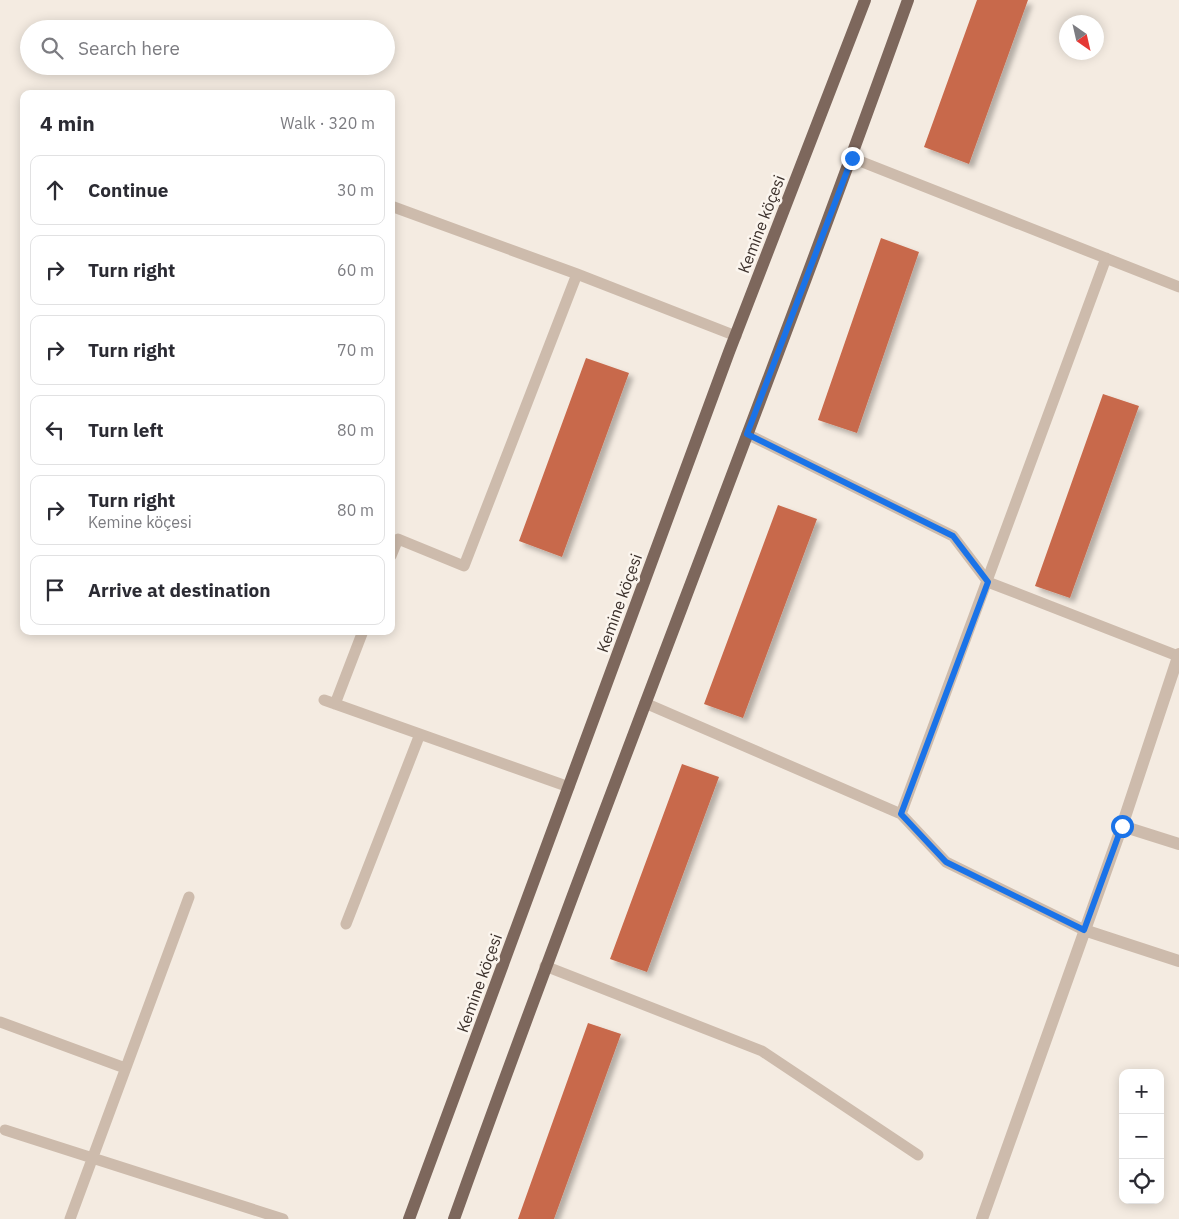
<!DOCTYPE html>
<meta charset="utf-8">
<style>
:root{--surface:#fff;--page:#f2f2f3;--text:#2b2b33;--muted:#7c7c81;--line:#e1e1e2}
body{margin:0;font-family:"IBM Plex Sans",sans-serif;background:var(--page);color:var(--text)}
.controls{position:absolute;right:15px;bottom:15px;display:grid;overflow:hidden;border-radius:10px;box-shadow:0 2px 12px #0003}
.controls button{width:45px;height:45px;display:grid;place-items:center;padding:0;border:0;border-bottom:1px solid var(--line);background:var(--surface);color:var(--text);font:25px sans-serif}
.compass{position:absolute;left:1059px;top:15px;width:45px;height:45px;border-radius:50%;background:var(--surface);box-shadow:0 2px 12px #0003;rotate:146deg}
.stop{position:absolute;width:15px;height:15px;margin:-11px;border:4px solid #1a73e8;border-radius:50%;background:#fff}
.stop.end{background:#1a73e8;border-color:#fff;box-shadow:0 1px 5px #0008}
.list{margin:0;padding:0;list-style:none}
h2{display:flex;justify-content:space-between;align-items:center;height:65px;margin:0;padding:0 20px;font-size:21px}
h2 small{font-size:16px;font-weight:400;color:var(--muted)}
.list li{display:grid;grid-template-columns:32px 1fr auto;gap:15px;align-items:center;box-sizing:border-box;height:70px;margin:0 10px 10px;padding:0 10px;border:1px solid var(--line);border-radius:10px}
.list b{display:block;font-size:19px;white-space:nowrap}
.list p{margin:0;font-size:16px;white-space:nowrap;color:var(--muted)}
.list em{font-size:16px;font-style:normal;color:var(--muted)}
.icon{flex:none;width:28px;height:28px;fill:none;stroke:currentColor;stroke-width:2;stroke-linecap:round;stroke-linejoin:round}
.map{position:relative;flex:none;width:1179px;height:1219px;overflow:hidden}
.search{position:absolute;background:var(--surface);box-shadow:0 2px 12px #0003;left:20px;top:20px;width:375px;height:55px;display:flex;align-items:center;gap:12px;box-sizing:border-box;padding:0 18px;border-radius:28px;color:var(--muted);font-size:19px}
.panel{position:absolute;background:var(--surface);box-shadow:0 2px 12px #0003;left:20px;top:90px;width:375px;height:545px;border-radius:10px}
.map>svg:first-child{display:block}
.building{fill:#c8694b;filter:url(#shadow)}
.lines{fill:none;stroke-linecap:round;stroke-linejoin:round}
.lane{stroke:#cdbbac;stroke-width:11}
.street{stroke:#cdbbac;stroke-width:12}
.primary{stroke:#7d675c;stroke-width:12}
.route{stroke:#1a73e8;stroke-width:6}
.labels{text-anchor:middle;stroke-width:5;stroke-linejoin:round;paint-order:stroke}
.street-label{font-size:16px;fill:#3b302b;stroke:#fbf5ee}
</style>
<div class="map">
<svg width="1179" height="1219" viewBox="0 0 1179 1219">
<defs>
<filter id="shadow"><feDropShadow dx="4.5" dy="4.5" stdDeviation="2.5" flood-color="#0004"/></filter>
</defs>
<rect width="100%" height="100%" fill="#f4ebe1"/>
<path class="building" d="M 977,0 L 1028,0 L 969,164 L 924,147 Z
M 881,238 L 919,252 L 857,433 L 818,420 Z
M 586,358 L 629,373 L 562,557 L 519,541 Z
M 1103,394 L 1139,406 L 1070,598 L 1035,586 Z
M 778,505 L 817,519 L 743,718 L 704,704 Z
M 682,764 L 719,777 L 647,972 L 610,959 Z
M 588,1023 L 621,1034 L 554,1219 L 518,1219 Z"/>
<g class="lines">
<path class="lane" d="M 852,158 L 1179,287
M 391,206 L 577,274 L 736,336
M 747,434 L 953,536 L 988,582 L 1178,656
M 391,556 L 398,539 L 464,566 L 577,274
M 324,700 L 569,787
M 645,703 L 901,814 L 946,862 L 1084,930
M 335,704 L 363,631
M 901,814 L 1106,258
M 346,924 L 420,734
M 545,966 L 762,1051 L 918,1155
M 0,1022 L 125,1068
M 5,1130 L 283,1219
M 70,1219 L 189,897"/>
<path class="street" d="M 1122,826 L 1179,844
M 1084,930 L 1179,961
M 982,1219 L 1122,826 L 1179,654"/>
<path class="primary" d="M 409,1219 L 729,352 L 865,0
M 454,1219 C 600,811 762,408 908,0"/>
</g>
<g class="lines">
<path class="route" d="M 852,158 L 747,434 L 953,536 L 988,582 L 901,814 L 946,862 L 1084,930 L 1122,826"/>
</g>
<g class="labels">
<g class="street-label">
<text transform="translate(761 224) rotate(-69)" y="6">Kemine köçesi</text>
<text transform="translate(619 603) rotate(-70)" y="6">Kemine köçesi</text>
<text transform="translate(479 983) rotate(-70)" y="6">Kemine köçesi</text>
</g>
</g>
</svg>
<div class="controls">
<button>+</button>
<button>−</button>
<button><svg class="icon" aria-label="locate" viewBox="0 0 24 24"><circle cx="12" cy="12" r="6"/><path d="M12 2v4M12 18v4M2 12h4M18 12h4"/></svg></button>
</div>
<svg class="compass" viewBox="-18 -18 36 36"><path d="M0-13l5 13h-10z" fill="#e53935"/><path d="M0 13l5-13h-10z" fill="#7c7c81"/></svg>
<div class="stop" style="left:1122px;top:826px"></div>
<div class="stop end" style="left:852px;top:158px"></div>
<div class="search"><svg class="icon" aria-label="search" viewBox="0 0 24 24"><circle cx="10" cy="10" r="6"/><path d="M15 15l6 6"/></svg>Search here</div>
<section class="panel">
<h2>4 min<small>Walk · 320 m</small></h2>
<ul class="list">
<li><svg class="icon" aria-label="ahead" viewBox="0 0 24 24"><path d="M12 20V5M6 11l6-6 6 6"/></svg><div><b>Continue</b></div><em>30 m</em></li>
<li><svg class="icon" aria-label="right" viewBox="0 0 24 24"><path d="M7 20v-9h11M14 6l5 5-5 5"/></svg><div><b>Turn right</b></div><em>60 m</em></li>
<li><svg class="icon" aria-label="right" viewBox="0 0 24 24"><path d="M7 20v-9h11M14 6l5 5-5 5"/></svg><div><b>Turn right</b></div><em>70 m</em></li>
<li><svg class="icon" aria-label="left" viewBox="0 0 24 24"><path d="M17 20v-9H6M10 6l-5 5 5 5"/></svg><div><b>Turn left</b></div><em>80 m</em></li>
<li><svg class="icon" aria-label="right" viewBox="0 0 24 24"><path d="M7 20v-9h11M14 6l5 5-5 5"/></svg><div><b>Turn right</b><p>Kemine köçesi</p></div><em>80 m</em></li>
<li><svg class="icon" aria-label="arrive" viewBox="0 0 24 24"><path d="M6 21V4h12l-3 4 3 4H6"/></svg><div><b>Arrive at destination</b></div></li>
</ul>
</section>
</div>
